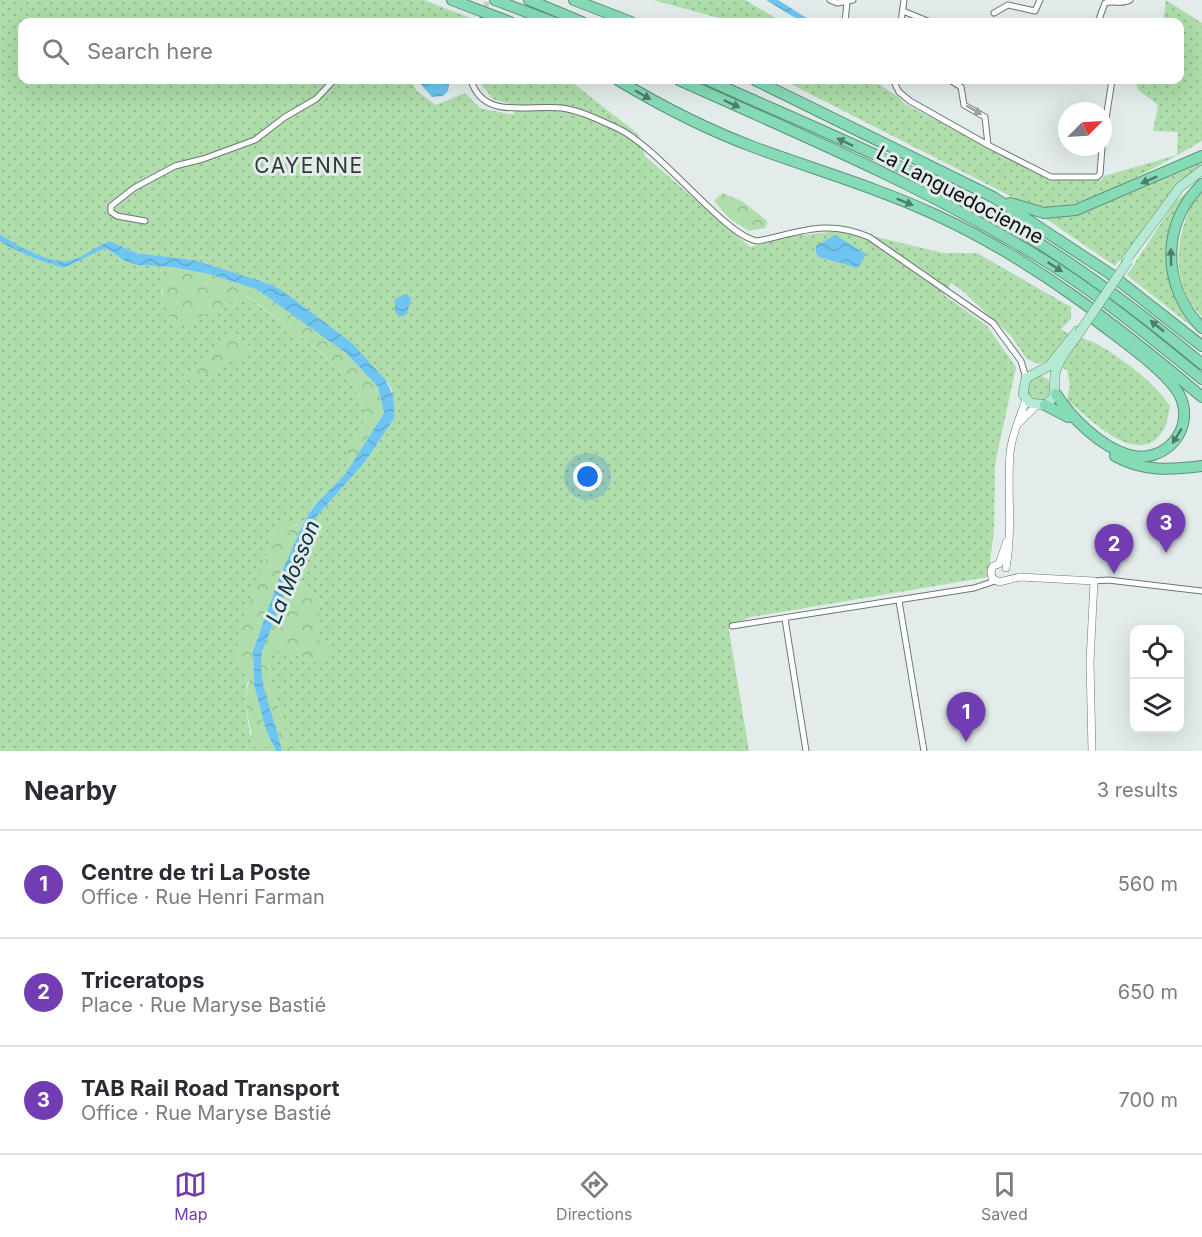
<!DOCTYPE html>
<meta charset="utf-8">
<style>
:root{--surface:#fff;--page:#f7f7f7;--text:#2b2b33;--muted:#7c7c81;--line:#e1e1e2;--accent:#723cb2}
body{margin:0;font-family:Inter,sans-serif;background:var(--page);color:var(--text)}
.controls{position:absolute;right:18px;bottom:18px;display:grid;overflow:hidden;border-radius:12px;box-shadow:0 6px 24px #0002}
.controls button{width:54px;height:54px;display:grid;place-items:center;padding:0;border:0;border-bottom:2px solid var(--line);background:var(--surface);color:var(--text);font:30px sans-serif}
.compass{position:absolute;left:1058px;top:102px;width:54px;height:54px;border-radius:50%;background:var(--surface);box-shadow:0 6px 24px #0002;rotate:66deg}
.you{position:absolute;left:588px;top:477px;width:21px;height:21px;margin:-15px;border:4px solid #fff;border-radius:50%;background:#1a73e8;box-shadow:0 0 0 9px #1a73e833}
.badge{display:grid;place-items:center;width:39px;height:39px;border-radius:50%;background:var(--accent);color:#fff;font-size:20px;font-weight:700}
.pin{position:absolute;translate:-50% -50px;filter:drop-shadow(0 2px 3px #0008)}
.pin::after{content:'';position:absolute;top:32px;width:21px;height:18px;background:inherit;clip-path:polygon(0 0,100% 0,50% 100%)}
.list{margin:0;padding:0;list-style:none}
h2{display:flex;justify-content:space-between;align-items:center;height:78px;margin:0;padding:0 24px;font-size:26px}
h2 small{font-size:20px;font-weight:400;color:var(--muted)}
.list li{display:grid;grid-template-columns:39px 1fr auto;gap:18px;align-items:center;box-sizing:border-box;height:108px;padding:0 24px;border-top:2px solid var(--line)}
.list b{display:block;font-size:22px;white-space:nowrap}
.list p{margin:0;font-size:20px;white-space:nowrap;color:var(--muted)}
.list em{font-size:20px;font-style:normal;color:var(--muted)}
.icon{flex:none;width:33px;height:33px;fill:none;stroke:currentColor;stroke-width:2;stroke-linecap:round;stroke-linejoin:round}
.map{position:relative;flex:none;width:1202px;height:751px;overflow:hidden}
.search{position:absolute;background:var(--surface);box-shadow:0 6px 24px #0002;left:18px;right:18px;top:18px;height:66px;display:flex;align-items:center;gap:15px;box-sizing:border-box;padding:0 21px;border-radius:12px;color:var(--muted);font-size:22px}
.sheet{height:402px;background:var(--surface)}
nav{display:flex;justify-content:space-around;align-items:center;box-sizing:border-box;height:84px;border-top:2px solid var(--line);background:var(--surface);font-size:16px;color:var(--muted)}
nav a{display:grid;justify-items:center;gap:3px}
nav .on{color:var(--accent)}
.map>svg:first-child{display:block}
.grass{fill:url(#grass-dots);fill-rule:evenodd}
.forest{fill:url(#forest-crowns)}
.water{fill:url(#water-waves)}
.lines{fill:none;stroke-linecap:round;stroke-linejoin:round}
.minor-tunnel{stroke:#c1cbca;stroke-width:5;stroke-dasharray:5 2.5;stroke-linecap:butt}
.minor-casing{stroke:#6c7674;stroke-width:7}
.tertiary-casing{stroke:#6c7674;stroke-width:8}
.primary-casing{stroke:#5a937c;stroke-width:10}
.motorway-casing{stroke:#5a937c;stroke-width:12}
.minor{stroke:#fff;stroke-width:5}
.tertiary{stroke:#fff;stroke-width:7}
.primary{stroke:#b6e9d4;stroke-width:9}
.motorway{stroke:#86dbb7;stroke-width:10}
.primary-bridge-casing{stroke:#5a937c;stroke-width:10;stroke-linecap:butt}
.primary-bridge{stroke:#b6e9d4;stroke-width:9}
.oneway{fill:#4e7e6a}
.oneway2{fill:#9d9e9e}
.labels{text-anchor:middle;stroke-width:6;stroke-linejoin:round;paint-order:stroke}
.street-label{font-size:20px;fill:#090d0d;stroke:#e1eceb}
.neighbourhood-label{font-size:21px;letter-spacing:1.5px;fill:#313a39;stroke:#e1eceb}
.water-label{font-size:21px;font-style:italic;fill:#062f41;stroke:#e1eceb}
</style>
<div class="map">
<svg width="1202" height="751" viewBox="0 0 1202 751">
<defs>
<pattern id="grass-dots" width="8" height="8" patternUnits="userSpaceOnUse" patternTransform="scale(1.5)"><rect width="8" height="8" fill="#afddab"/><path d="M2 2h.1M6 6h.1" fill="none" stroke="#95bc92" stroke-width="1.8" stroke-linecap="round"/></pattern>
<pattern id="forest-crowns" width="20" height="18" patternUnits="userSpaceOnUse" patternTransform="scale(1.5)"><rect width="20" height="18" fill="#afddab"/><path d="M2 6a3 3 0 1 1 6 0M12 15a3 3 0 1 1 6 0" fill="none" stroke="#95bc92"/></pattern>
<pattern id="water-waves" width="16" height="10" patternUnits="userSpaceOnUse" patternTransform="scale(1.5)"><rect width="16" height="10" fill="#6ec5f2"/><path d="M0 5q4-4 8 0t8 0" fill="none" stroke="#5ea8ce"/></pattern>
</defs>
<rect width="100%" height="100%" fill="#e1eceb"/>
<path class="grass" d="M 0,0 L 424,0 L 473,19 L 472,22 L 22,22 L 22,80 L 410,80 L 417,91 L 436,105 L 465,93 L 480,108 L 514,115 L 513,105 L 493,99 L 478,80 L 569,80 L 638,134 L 645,156 L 750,247 L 784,237 L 848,230 L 943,253 L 977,253 L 1071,307 L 1071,319 L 1061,329 C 1072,338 1087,338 1099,345 C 1124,360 1154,382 1170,406 C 1168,412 1168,423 1164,429 C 1140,472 1089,418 1067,400 L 1070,385 L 1067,370 L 1048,361 L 1038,364 L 1027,359 L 1011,336 L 964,292 L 951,283 L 944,295 L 987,326 L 1016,367 L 995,464 L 994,529 L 988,577 L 751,617 L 728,625 L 749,751 L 297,751 L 289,743 L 268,670 L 270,655 C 288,647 306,659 323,666 L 316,637 L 321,600 L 292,573 L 317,516 L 365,462 L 395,417 L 392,390 L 385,379 L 351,342 L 283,291 L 270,284 L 194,260 L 136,253 L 110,241 C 96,246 83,258 68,261 C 53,265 12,245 0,234 Z
M 653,0 L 745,0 L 782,22 L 734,22 Z
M 1166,0 L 1202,23 L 1202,141 C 1169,160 1093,204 1058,207 C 1046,208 1034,205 1022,202 L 783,80 L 872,80 L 897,96 L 905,104 L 1054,180 L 1101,180 L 1104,176 L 1177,155 L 1178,132 L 1153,131 L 1158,105 L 1138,90 L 1135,80 L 1180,80 L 1180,22 L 1163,22 Z
M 1202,160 L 1202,167 L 1183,180 L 1115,266 L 1042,216 C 1091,217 1156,180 1202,160 Z
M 1192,188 C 1152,238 1161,278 1195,329 L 1127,275 L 1175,202 Z
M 1202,189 L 1202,317 C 1197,311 1191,304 1188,298 C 1170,265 1180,217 1202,189 Z
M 0,241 L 33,258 L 63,268 L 106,248 L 125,261 L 138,265 L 171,267 L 161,293 L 177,327 L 246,296 C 272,316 377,384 364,421 C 361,430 351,440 346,448 L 350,461 L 318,498 L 303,524 L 296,524 L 288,535 L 277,520 L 264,565 L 245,700 L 250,735 L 265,741 L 269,751 L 0,751 ZM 233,332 L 252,348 L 197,380 L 182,377 Z
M1027 388a12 12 0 1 1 24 0a12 12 0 1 1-24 0Z"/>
<path class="forest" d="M 722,193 L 742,201 L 767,221 L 766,228 L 749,231 L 730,219 L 714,201 Z
M 171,267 L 209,274 L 258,290 L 275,301 L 346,353 L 378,387 L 384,413 L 346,473 L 314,506 L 318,498 L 350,461 L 346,448 C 351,440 361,430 364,421 C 377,384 272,316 247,296 L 177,327 C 158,300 159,297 171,267 Z
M 233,332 L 253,349 L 197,380 L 181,377 Z
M 277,520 L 285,522 L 288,534 L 297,524 L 303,524 L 279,578 L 253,651 L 254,685 L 266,730 L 276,751 L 269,751 L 264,742 L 254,748 L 245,700 L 249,680 L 235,660 L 242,619 L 264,565 Z
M 292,573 L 321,600 L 316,637 L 330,652 L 323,666 C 306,659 288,647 270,655 L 268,670 L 289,743 L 297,751 L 282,751 C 278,726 265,703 261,680 C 256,645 281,606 292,573 Z"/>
<path class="water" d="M 766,0 L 778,0 L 813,22 L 802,22 Z
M 417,80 L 450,80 L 448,91 L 443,96 L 432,97 Z
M 0,234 C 13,244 53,265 68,261 C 83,258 96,246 110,241 L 136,253 L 194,260 L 270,284 L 283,291 L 351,342 L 385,379 L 393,395 L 395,417 L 365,462 L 317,516 L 304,544 L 262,652 C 257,687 276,718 282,751 L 276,751 L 266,730 L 254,685 L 253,651 L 279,578 L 303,524 L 314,506 L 346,473 L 384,413 L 378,387 L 346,353 L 258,290 L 209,274 L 171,267 L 138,265 L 125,261 L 106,248 L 63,268 L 33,258 L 4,244 L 0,241 Z
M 835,235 L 866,254 L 858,268 L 819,257 L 816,253 L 816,246 Z
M 407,294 L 411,298 L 407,314 L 399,317 L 395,311 L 395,299 Z"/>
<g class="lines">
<path class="minor-tunnel" d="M 481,21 L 488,0"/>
<g class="minor-casing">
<path id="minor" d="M 830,0 L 837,3 L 853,0
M 903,11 L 930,22
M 994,13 L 1008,5 L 1035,11 L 1040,0
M 480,22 L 481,21
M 845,22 L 847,2
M 901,22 L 904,0
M 1098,22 L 1105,3 C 1114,0 1122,5 1130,0
M 471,80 C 483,121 530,104 562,108 C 582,111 599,120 617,128 C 659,147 726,238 758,241 C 801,232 826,219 869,237 L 993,323 L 1021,361 L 1026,378
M 893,80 L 899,92 L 910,101 L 988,145 L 1051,177 L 1097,177 L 1100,174 L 1102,147
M 911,80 L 917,80
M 950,80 L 961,87 L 964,105 L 985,117 L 988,145
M 1103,138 L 1112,80
M 145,221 L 117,216 L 111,212 L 111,206 L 134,188 L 175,166 L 203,159 L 255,140 L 285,117 L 316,99 L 334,80
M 1094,581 L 1108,580 L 1202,591
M 899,601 L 924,751
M 785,619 L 806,751
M 732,626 L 974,588 L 995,581"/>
</g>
<g class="tertiary-casing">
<path id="tertiary" d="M 1019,423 L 1036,406
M 999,564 L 993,566 L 991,571 L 992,578 L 999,582 L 1020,577 L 1094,581 L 1090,662 L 1092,751
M 999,564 L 1007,541
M 1006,568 C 1013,527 1007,492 1010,453 C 1012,434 1020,417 1026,400"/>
</g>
<g class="primary-casing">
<path id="primary" d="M 1126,260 L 1180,187 L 1202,170
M 1077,331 L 1049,366 L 1026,378 L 1023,394 L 1030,403 L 1045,405 C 1059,396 1053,389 1055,375 C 1057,360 1071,345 1079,333"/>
</g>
<g class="motorway-casing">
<path id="motorway" d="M 452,0 L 510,22
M 495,0 L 553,22
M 529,0 L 582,22
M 574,0 L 631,22
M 618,80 C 661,106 708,130 756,148 C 816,170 878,188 936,215 C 1034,260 1120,328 1202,397
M 679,80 C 799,134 921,185 1034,254 C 1094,290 1148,335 1202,379
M 708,80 C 801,122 898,161 987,212 C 1064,255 1134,307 1202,364
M 755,80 L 993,197 L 1109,273 L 1202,346
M 1202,184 C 1160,225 1162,287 1202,328
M 1010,203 L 1044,213 L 1076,210 L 1202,156
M 1056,394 C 1071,418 1101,447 1129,455 C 1165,465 1197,428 1179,394 C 1166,370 1115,336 1093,318
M 1045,405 L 1068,417
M 1115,456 C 1143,472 1171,470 1202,466"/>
</g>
<use href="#minor" class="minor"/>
<use href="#tertiary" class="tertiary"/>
<use href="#primary" class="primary"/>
<use href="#motorway" class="motorway"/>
<g class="primary-bridge-casing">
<path id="primary-bridge" d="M 1079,333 L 1128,261"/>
</g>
<use href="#primary-bridge" class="primary-bridge"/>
</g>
<defs><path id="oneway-solid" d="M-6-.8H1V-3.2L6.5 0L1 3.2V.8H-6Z" transform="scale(1.5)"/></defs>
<g class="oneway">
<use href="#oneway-solid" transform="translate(643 95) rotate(30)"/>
<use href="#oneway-solid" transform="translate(732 104) rotate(25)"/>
<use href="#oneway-solid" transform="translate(845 142) rotate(-155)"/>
<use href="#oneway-solid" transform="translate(1149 180) rotate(156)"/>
<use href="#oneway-solid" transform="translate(905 202) rotate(22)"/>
<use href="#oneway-solid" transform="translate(1171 257) rotate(-91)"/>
<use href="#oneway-solid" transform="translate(1055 267) rotate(33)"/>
<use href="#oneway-solid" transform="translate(1157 326) rotate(-141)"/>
<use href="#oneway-solid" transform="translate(1177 436) rotate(122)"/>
</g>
<use class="oneway2" href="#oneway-solid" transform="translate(974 110) rotate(30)"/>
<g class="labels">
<g class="street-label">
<text transform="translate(960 195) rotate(28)" y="7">La Languedocienne</text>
</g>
<g class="neighbourhood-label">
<text x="309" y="173">CAYENNE</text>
</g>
<g class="water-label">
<text transform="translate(293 572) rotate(-68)" y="7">La Mosson</text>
</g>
</g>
</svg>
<div class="controls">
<button><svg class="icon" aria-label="locate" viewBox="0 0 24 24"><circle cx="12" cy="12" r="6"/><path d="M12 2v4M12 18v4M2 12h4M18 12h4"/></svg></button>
<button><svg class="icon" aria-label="layers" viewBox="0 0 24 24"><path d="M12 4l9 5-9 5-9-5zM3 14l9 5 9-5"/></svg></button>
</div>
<svg class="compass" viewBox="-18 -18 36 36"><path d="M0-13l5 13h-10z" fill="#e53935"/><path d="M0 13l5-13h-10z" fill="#7c7c81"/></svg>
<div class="you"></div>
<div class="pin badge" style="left:966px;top:742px">1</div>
<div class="pin badge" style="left:1114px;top:574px">2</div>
<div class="pin badge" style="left:1166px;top:553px">3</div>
<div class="search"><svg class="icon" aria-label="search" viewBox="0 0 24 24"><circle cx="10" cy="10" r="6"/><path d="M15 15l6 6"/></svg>Search here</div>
</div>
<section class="sheet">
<h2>Nearby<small>3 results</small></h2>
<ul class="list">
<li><span class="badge">1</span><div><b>Centre de tri La Poste</b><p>Office · Rue Henri Farman</p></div><em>560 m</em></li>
<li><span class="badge">2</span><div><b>Triceratops</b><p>Place · Rue Maryse Bastié</p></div><em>650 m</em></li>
<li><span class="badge">3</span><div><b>TAB Rail Road Transport</b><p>Office · Rue Maryse Bastié</p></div><em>700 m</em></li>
</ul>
</section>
<nav>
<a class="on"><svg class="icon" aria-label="map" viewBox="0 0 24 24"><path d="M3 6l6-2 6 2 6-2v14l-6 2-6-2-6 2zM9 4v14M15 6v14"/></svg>Map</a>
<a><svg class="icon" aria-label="directions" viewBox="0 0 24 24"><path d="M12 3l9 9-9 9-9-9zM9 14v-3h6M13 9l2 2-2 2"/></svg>Directions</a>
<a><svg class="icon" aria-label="saved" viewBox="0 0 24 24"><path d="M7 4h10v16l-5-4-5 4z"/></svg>Saved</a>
</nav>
